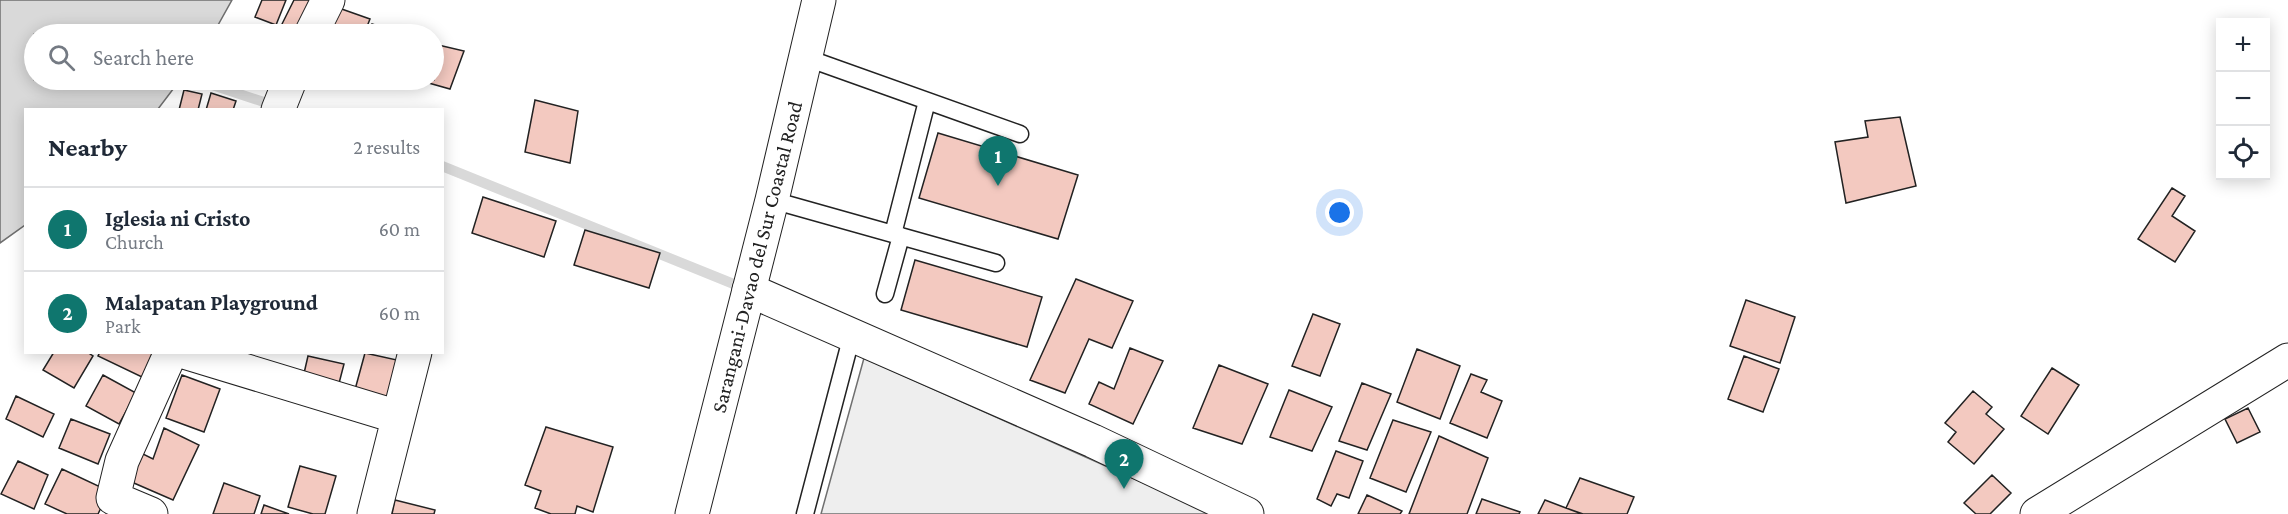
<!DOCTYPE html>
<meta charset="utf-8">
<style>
:root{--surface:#fff;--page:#f2f2f3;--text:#1f2937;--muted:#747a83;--line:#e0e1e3;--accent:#0f766e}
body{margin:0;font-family:"Crimson Pro",serif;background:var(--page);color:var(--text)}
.controls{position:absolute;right:18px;top:18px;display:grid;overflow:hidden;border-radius:0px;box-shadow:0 3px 15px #0003}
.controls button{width:54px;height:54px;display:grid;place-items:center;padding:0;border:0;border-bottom:2px solid var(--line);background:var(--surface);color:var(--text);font:30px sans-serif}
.you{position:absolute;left:1340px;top:213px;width:21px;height:21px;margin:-15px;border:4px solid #fff;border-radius:50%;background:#1a73e8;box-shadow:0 0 0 9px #1a73e833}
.badge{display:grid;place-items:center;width:39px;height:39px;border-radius:50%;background:var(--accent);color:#fff;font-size:20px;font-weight:700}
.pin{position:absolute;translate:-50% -50px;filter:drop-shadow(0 2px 3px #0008)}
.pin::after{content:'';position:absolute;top:32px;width:21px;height:18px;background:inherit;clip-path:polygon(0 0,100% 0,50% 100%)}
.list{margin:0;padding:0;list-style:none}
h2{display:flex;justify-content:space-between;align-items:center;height:78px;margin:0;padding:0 24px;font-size:26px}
h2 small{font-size:20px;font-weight:400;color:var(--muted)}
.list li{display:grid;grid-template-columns:39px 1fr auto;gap:18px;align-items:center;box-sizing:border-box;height:84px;padding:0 24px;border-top:2px solid var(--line)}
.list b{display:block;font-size:22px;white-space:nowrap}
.list p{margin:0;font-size:20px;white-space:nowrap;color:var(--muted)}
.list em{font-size:20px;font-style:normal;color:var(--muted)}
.icon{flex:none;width:33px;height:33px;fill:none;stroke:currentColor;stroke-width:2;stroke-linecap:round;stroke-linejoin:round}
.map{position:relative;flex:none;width:2288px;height:514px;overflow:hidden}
.search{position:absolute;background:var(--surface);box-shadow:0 3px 15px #0003;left:24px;top:24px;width:420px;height:66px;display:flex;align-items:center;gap:15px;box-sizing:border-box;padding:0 21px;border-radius:33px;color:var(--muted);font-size:22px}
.panel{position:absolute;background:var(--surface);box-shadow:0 3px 15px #0003;left:24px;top:108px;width:420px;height:246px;border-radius:0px}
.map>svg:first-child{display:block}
.green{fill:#eee;stroke:#6f6f6f;stroke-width:1.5}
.water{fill:#d9d9d9;stroke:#6f6f6f;stroke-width:1.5}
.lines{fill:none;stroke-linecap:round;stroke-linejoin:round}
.stream{stroke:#d9d9d9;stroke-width:10}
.building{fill:#f3c9c0;stroke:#222;stroke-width:1.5}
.service-casing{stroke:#222;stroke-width:19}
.minor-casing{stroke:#222;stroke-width:35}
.primary-casing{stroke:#222;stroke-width:35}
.service{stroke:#fff;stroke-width:16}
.minor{stroke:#fff;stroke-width:33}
.primary{stroke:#fff;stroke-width:33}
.labels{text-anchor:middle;stroke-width:4.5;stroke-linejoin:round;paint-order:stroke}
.street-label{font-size:21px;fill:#222;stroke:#fff}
</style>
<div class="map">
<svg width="2288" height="514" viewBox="0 0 2288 514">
<rect width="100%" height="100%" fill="#fff"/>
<path class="green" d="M 864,358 L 1213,514 L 821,514 Z"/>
<path class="water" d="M 0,0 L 232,0 L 213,34 L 34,34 L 34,80 L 180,80 L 158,109 L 26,110 L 25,225 L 0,243 Z"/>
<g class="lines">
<path class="stream" d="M 197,80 L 276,106
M 442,166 L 746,289"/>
</g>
<path class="building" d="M 262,0 L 286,0 L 276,25 L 255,17 Z
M 294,0 L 319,0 L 303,34 L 294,34 L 280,28 Z
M 336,7 L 370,19 L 364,34 L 327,34 Z
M 372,24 L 404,34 L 368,34 Z
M 434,44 L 464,51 L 450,89 L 418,80 L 434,80 Z
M 184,90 L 202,94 L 198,110 L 179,110 Z
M 211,93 L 236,101 L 233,110 L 206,110 Z
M 535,100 L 578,111 L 570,163 L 525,152 Z
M 1900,117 L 1916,186 L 1846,203 L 1835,142 L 1868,137 L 1865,121 Z
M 938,133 L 1078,175 L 1058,239 L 919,198 Z
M 2172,188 L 2185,196 L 2172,216 L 2195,231 L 2175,262 L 2138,239 Z
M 483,197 L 556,221 L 544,257 L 472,233 Z
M 585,230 L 660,253 L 649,288 L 574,265 Z
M 915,260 L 1042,297 L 1027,347 L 901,310 Z
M 1076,279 L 1133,301 L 1112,348 L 1089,339 L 1065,393 L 1030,380 Z
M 1746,300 L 1795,317 L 1780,363 L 1730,346 Z
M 1313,314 L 1340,324 L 1320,376 L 1292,366 Z
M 1130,348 L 1163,361 L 1133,424 L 1089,404 L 1099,382 L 1114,389 Z
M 1417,349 L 1460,366 L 1440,419 L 1397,402 Z
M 54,352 L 87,352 L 93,356 L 74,388 L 43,370 Z
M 100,352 L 156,352 L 144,378 L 98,356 Z
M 365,353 L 397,360 L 396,406 L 353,397 Z
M 308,356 L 344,364 L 337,391 L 302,382 Z
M 1744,356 L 1779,369 L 1763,412 L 1728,399 Z
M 1219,365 L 1268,384 L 1242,444 L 1193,428 Z
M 2052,368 L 2079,385 L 2048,434 L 2021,416 Z
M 1471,374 L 1487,380 L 1481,392 L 1502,401 L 1487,438 L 1450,423 Z
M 103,375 L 136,393 L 119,424 L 86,406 Z
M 182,375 L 220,389 L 204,432 L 166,418 Z
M 1362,383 L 1391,394 L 1367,450 L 1339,441 Z
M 1289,390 L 1332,407 L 1312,451 L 1270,437 Z
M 1973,391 L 1992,407 L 1986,414 L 2004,429 L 1974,464 L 1948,442 L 1956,432 L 1945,423 Z
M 16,396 L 54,414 L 43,437 L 6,419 Z
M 2248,408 L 2260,432 L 2237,443 L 2225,419 Z
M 71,419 L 110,434 L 98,464 L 59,448 Z
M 1393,420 L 1431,432 L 1406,492 L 1370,478 Z
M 546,427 L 613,447 L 593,512 L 577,506 L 575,514 L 551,514 L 535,508 L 541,491 L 525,485 Z
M 164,428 L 199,445 L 173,500 L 127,480 L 139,452 L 153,459 Z
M 1439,436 L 1488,458 L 1467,514 L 1409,514 Z
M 1336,451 L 1363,461 L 1349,498 L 1337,494 L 1331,506 L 1317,499 Z
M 18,461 L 48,475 L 34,509 L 1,494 Z
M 300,466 L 336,476 L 325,514 L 313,514 L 288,507 Z
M 62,469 L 109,491 L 98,514 L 67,514 L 45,504 Z
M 1992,475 L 2011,493 L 1990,514 L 1976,514 L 1964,503 Z
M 1580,478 L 1634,497 L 1627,514 L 1583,514 L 1566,508 Z
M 224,483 L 260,496 L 254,514 L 213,514 Z
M 1367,495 L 1402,511 L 1400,514 L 1358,514 Z
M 1482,499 L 1520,512 L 1519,514 L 1476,514 Z
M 395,500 L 435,510 L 434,514 L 392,514 Z
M 1545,500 L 1566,508 L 1582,514 L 1538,514 Z
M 264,505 L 289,514 L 261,514 Z"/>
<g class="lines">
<g class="service-casing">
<path id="service" d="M 807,58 L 1020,134
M 772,200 L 996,263
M 893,234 L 927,101
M 885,294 L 901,236
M 805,514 L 852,335"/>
</g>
<g class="minor-casing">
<path id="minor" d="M 311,34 L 328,0
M 278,110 L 290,80
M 749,290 L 1093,441 L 1247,514
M 184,352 L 398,417
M 151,514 L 113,498 L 122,461 L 171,352
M 374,514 L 415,352
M 2037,514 L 2288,360"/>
</g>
<g class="primary-casing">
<path id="primary" d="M 692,514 L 772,200 L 819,0"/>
</g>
<use href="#service" class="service"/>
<use href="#minor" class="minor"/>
<use href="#primary" class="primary"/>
</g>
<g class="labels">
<g class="street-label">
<text transform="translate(757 257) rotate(-76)" y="7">Sarangani-Davao del Sur Coastal Road</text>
</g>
</g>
</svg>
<div class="controls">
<button>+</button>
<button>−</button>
<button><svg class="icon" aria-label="locate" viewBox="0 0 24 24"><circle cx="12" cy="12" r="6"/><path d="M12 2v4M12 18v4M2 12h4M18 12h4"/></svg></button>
</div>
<div class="you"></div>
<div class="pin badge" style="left:998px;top:186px">1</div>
<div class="pin badge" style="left:1124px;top:489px">2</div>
<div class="search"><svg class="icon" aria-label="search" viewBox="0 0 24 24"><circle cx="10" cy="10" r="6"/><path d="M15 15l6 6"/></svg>Search here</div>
<section class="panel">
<h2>Nearby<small>2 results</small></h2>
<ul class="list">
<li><span class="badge">1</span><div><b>Iglesia ni Cristo</b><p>Church</p></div><em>60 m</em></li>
<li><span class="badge">2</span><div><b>Malapatan Playground</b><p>Park</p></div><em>60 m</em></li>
</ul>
</section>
</div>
